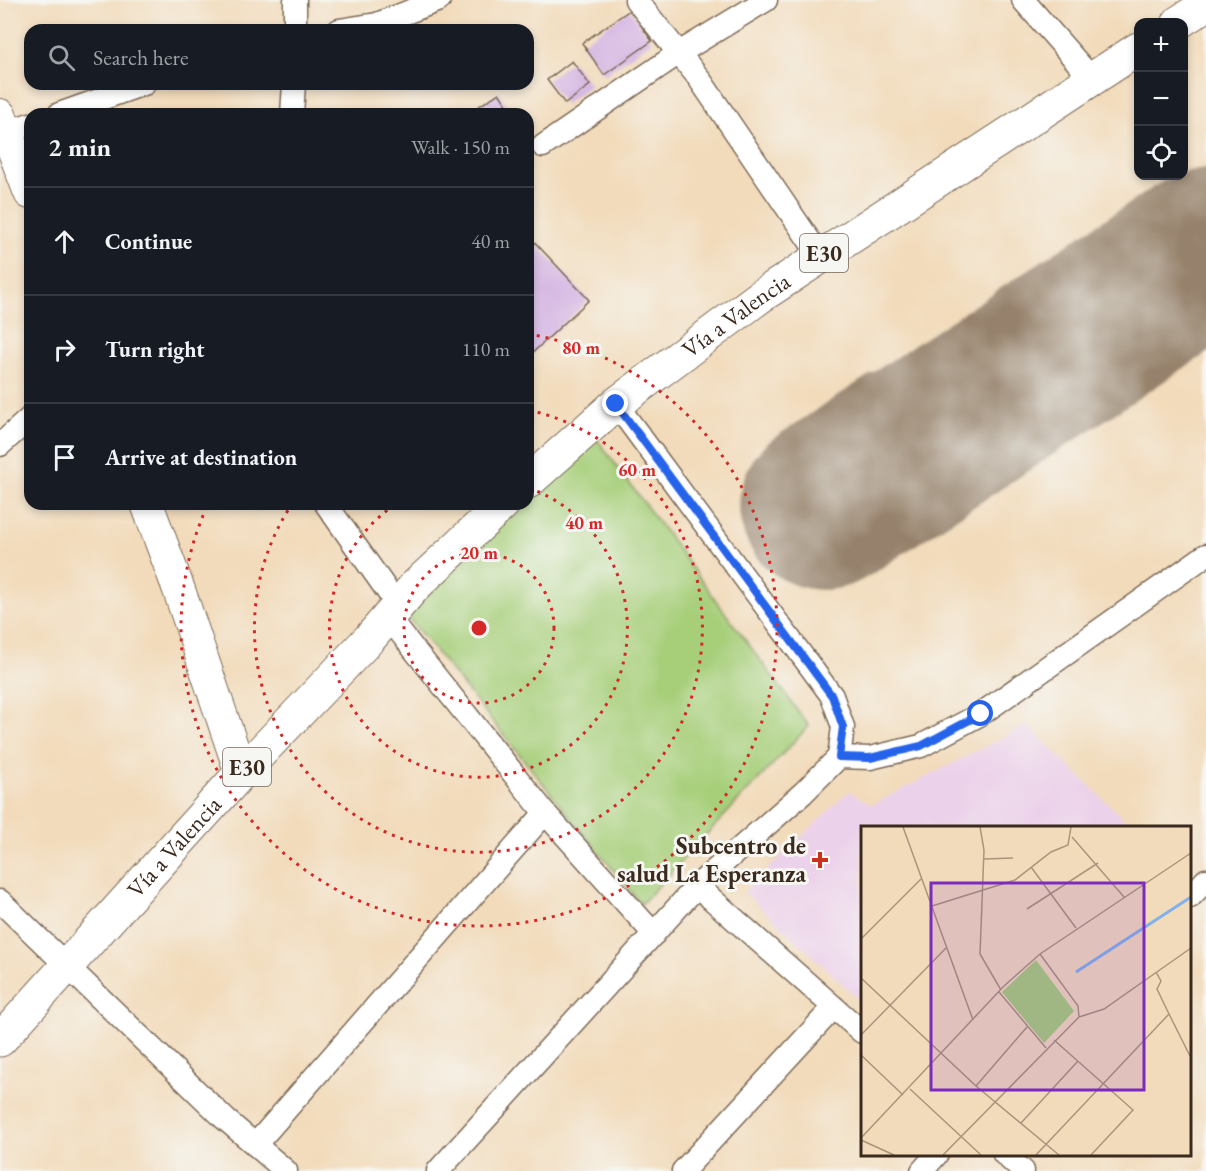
<!DOCTYPE html>
<meta charset="utf-8">
<style>
:root{--surface:#171b24;--page:#20242c;--text:#f1f3f6;--muted:#9ea1a6;--line:#363941}
body{margin:0;font-family:"EB Garamond",serif;background:var(--page);color:var(--text)}
.controls{position:absolute;right:18px;top:18px;display:grid;overflow:hidden;border-radius:12px;box-shadow:0 3px 9px #0003}
.controls button{width:54px;height:54px;display:grid;place-items:center;padding:0;border:0;border-bottom:2px solid var(--line);background:var(--surface);color:var(--text);font:30px sans-serif}
.stop{position:absolute;width:18px;height:18px;margin:-14px;border:4px solid #2563eb;border-radius:50%;background:#fff}
.stop.end{background:#2563eb;border-color:#fff;box-shadow:0 2px 6px #0008}
.list{margin:0;padding:0;list-style:none}
h2{display:flex;justify-content:space-between;align-items:center;height:78px;margin:0;padding:0 24px;font-size:26px}
h2 small{font-size:20px;font-weight:400;color:var(--muted)}
.list li{display:grid;grid-template-columns:39px 1fr auto;gap:18px;align-items:center;box-sizing:border-box;height:108px;padding:0 24px;border-top:2px solid var(--line)}
.list b{display:block;font-size:22px;white-space:nowrap}
.list em{font-size:20px;font-style:normal;color:var(--muted)}
.icon{flex:none;width:33px;height:33px;fill:none;stroke:currentColor;stroke-width:2;stroke-linecap:round;stroke-linejoin:round}
.map{position:relative;flex:none;width:1206px;height:1171px;overflow:hidden}
.search{position:absolute;background:var(--surface);box-shadow:0 3px 9px #0003;left:24px;top:24px;width:510px;height:66px;display:flex;align-items:center;gap:15px;box-sizing:border-box;padding:0 21px;border-radius:18px;color:var(--muted);font-size:22px}
.panel{position:absolute;background:var(--surface);box-shadow:0 3px 9px #0003;left:24px;top:108px;width:510px;height:402px;border-radius:18px}
.map>svg:first-child{display:block}
.built{fill:#ecd1ea}
.park{fill:#a7cf7a;stroke:#717c4c;stroke-width:1.5}
.lines{fill:none;stroke-linecap:round;stroke-linejoin:round}
.runway{stroke:#96826c;stroke-width:168}
.building{fill:#d3b1e1}
.minor-casing{stroke:#7b6855;stroke-width:25}
.secondary-casing{stroke:#7b6855;stroke-width:34}
.trunk-casing{stroke:#7b6855;stroke-width:35}
.minor{stroke:#fff;stroke-width:22}
.secondary{stroke:#fff;stroke-width:32}
.trunk{stroke:#fff;stroke-width:33}
.route{stroke:#2563eb;stroke-width:8}
.ring{fill:none;stroke:#d62828;stroke-width:3;stroke-dasharray:3 6}
.poi-dot{fill:#c8321e;stroke:#f6f6f2;stroke-width:2}
.labels{text-anchor:middle;stroke-width:6;stroke-linejoin:round;paint-order:stroke}
.shield{fill:#f6f6f2;stroke:#73675e;stroke-width:1.5}
.shield-label{font-size:22px;font-weight:bold;fill:#3b2a1e}
.street-label{font-size:24px;fill:#3b2a1e;stroke:#f6f6f2}
.poi-label{font-size:24px;font-weight:bold;fill:#3b2a1e;stroke:#f6f6f2;text-anchor:end}
.inset-river{fill:none;stroke:#82b2ed;stroke-width:3}
.inset-road{fill:none;stroke:#a9947c;stroke-width:1.5}
.view{fill:#7b2cbf;fill-opacity:0.15;stroke:#7b2cbf;stroke-width:3}
.inset-edge{fill:none;stroke:#3b2a1e;stroke-width:3}
.centre{fill:#d62828;stroke:#f6f6f2;stroke-width:3}
.ring-label{font-size:18px;text-anchor:middle;font-weight:bold;fill:#d62828;stroke:#f6f6f2;stroke-width:6;stroke-linejoin:round;paint-order:stroke}
</style>
<div class="map">
<svg width="1206" height="1171" viewBox="0 0 1206 1171">
<rect width="100%" height="100%" fill="#f6f6f2"/>
<filter id="ink" filterUnits="userSpaceOnUse"><feTurbulence type="fractalNoise" baseFrequency=".0167" numOctaves="2"/><feDisplacementMap in="SourceGraphic" scale="12" xChannelSelector="R" yChannelSelector="G"/><feConvolveMatrix kernelMatrix="1 2 1 2 8 2 1 2 1" color-interpolation-filters="sRGB"/></filter>
<filter id="wash" filterUnits="userSpaceOnUse"><feTurbulence type="fractalNoise" baseFrequency=".008" numOctaves="4" result="noise"/><feDisplacementMap in="SourceGraphic" scale="24" xChannelSelector="R" yChannelSelector="G"/><feGaussianBlur stdDeviation="1.35" result="paint"/><feColorMatrix in="noise" values="0 0 0 0 0 0 0 0 0 0 0 0 0 0 0 0 0 1.4 0 .05"/><feComposite in="paint" operator="in"/></filter>
<g filter="url(#wash)">
<rect width="100%" height="100%" fill="#f2dbbb"/>
<path class="built" d="M 1027,725 L 1132,827 L 862,828 L 862,1002 L 744,892 L 849,791 L 872,805 Z"/>
<path class="park" d="M 596,438 L 809,726 L 641,904 L 406,615 L 525,504 L 528,504 L 528,501 Z"/>
<g class="lines">
<path class="runway" d="M 823,506 L 1206,253"/>
</g>
<g id="blocks">
<path class="building" d="M 630,10 L 652,41 L 604,75 L 582,43 Z
M 572,61 L 590,85 L 565,104 L 547,80 Z
M 499,93 L 513,114 L 471,114 L 470,112 Z
M 528,235 L 589,300 L 528,357 Z"/>
</g>
</g>
<g filter="url(#ink)">
<use href="#blocks" fill-opacity="0" stroke="#7b6855" stroke-width="1.5"/>
<g class="lines">
<g class="minor-casing">
<path id="minor" d="M 636,0 L 698,77 L 820,256
M 1023,0 L 1092,79
M 295,30 L 295,0
M 339,30 L 377,24 L 439,0
M 59,114 L 144,84
M 292,114 L 294,84
M 7,132 L 30,124
M 543,146 L 679,53 L 766,0
M 0,445 L 30,418
M 326,504 L 398,606
M 388,617 L 545,813 L 654,934
M 839,757 L 870,758 L 921,746 L 981,714 L 1206,555
M 697,886 L 862,1032
M 1190,897 L 1206,880
M 0,901 L 225,1119 L 286,1171
M 255,1145 L 545,813
M 1004,1154 L 1023,1171
M 438,1171 L 697,886 L 803,793 L 839,757 L 843,727 L 832,696 L 616,404
M 683,1171 L 834,1007
M 922,1171 L 937,1154"/>
</g>
<g class="secondary-casing">
<path id="secondary" d="M 0,115 L 30,193
M 147,504 L 179,590 L 241,773"/>
</g>
<g class="trunk-casing">
<g id="trunk">
<path d="M 1179,22 L 1206,5"/>
<path id="s1" d="M 528,482 L 616,404 L 761,296 L 1138,49"/>
<path id="s2" d="M 0,1040 L 241,773 L 370,638 L 415,586 L 503,504"/>
</g>
</g>
<use href="#minor" class="minor"/>
<use href="#secondary" class="secondary"/>
<use href="#trunk" class="trunk"/>
</g>
</g>
<g class="lines" filter="url(#ink)">
<path class="route" d="M 616,404 L 832,696 L 843,727 L 839,757 L 870,758 L 921,746 L 981,714"/>
</g>
<g class="ring">
<circle cx="479" cy="628" r="75"/>
<path d="M529 488A149 149 0 1 1 396 504"/>
<path d="M529 410A224 224 0 1 1 292 504"/>
<path d="M528 334A298 298 0 1 1 208 504"/>
</g>
<path class="poi-dot" d="M817 851h6v6h6v6h-6v6h-6v-6h-6v-6h6z"/>
<g class="labels">
<g class="shield">
<rect x="800" y="234" width="48" height="38" rx="4.5"/>
<rect x="223" y="748" width="48" height="38" rx="4.5"/>
</g>
<g class="shield-label">
<text x="824" y="261">E30</text>
<text x="247" y="775">E30</text>
</g>
<g class="street-label">
<text dy="8" stroke="none"><textPath href="#s1" startOffset="267">Vía a Valencia</textPath></text>
<text dy="8" stroke="none"><textPath href="#s2" startOffset="260">Vía a Valencia</textPath></text>
</g>
<g class="poi-label">
<text x="806" y="854">Subcentro de<tspan x="806" dy="28">salud La Esperanza</tspan></text>
</g>
</g>
<g transform="translate(861 826)">
<rect width="330" height="330" fill="#f2dbbb"/>
<path d="M 175,134 L 213,185 L 183,217 L 141,166 Z" fill="#a7cf7a"/>
<path class="inset-river" d="M 215,146 L 330,71"/>
<path class="inset-road" d="M 42,1 L 112,194M 119,1 L 123,24 L 119,128 L 140,164M 211,11 L 263,71M 123,33 L 152,32M 170,41 L 215,102M 71,80 L 154,54 L 190,26 L 207,19 L 210,1M 166,83 L 237,37M 0,113 L 60,53M 0,152 L 115,260 L 198,329M 138,166 L 185,222M 308,188 L 329,230M 218,191 L 243,183 L 330,122M 0,209 L 86,121M 193,214 L 272,284 L 230,329M 0,229 L 42,269M 115,260 L 166,201M 49,263 L 120,329M 160,297 L 217,235M 0,312 L 143,160 L 179,128 L 330,27M 0,314 L 33,329M 82,329 L 218,191 L 217,180 L 179,128M 175,329 L 308,188 L 296,163 L 300,155 L 295,146"/>
<path class="view" d="M 70,57 L 283,57 L 283,264 L 70,264 Z"/>
<rect width="330" height="330" class="inset-edge"/>
</g>
<circle cx="479" cy="628" r="9" class="centre"/>
<g class="ring-label">
<text x="581" y="354">80 m</text>
<text x="637" y="476">60 m</text>
<text x="584" y="529">40 m</text>
<text x="479" y="559">20 m</text>
</g>
</svg>
<div class="controls">
<button>+</button>
<button>−</button>
<button><svg class="icon" aria-label="locate" viewBox="0 0 24 24"><circle cx="12" cy="12" r="6"/><path d="M12 2v4M12 18v4M2 12h4M18 12h4"/></svg></button>
</div>
<div class="stop" style="left:981px;top:714px"></div>
<div class="stop end" style="left:616px;top:404px"></div>
<div class="search"><svg class="icon" aria-label="search" viewBox="0 0 24 24"><circle cx="10" cy="10" r="6"/><path d="M15 15l6 6"/></svg>Search here</div>
<section class="panel">
<h2>2 min<small>Walk · 150 m</small></h2>
<ul class="list">
<li><svg class="icon" aria-label="ahead" viewBox="0 0 24 24"><path d="M12 20V5M6 11l6-6 6 6"/></svg><div><b>Continue</b></div><em>40 m</em></li>
<li><svg class="icon" aria-label="right" viewBox="0 0 24 24"><path d="M7 20v-9h11M14 6l5 5-5 5"/></svg><div><b>Turn right</b></div><em>110 m</em></li>
<li><svg class="icon" aria-label="arrive" viewBox="0 0 24 24"><path d="M6 21V4h12l-3 4 3 4H6"/></svg><div><b>Arrive at destination</b></div></li>
</ul>
</section>
</div>
